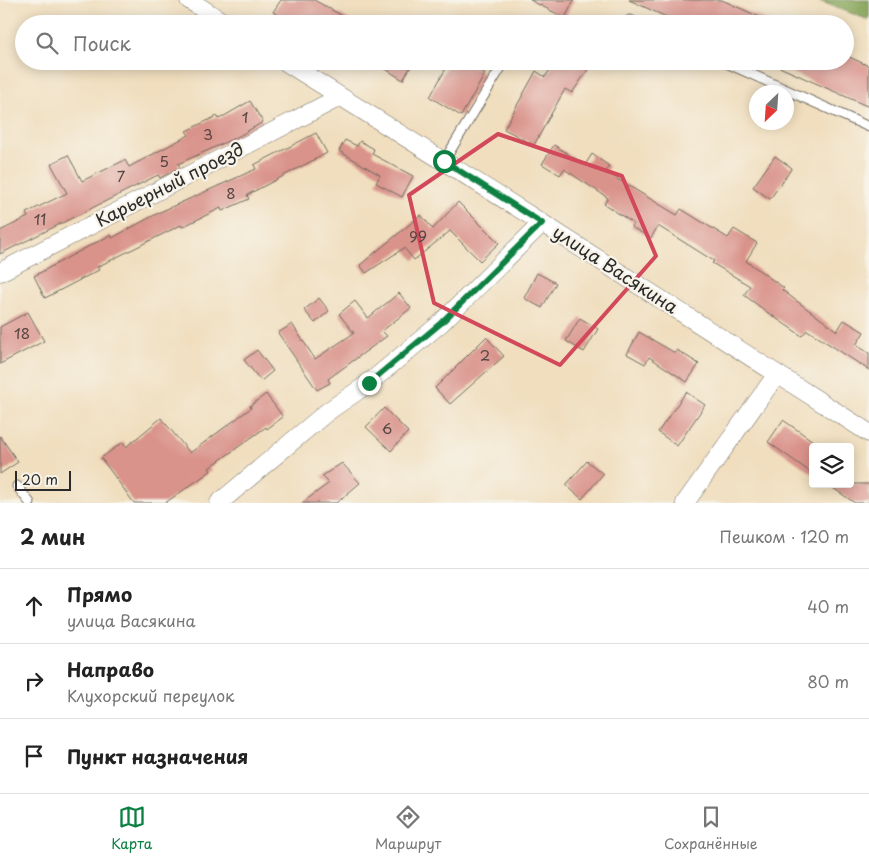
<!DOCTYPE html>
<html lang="ru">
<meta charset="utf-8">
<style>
:root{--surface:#fff;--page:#f6f6f6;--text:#222;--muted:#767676;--line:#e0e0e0;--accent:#0b8043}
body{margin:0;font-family:"Playpen Sans",sans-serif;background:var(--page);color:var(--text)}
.controls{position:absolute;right:15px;bottom:15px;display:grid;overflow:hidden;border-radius:5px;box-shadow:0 2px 12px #0003}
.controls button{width:45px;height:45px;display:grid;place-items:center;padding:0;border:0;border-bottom:1px solid var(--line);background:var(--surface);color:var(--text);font:25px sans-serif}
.compass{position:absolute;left:749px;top:85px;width:45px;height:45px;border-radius:50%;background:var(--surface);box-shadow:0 2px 12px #0003;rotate:205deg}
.scale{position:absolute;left:15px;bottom:12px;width:56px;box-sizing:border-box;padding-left:5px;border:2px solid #2b2b2b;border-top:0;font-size:14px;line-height:18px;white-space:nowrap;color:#2b2b2b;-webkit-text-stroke:4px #f7f3e8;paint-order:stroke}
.stop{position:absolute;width:15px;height:15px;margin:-11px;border:4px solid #0b8043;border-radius:50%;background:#fff}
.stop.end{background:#0b8043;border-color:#fff;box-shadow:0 1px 5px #0008}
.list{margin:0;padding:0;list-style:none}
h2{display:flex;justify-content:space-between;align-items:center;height:65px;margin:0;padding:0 20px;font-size:21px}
h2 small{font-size:16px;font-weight:400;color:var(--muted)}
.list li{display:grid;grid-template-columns:32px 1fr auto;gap:15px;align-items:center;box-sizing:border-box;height:75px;padding:0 20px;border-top:1px solid var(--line)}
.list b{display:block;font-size:19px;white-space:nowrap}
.list p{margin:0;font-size:16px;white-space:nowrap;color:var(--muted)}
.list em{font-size:16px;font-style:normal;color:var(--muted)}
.icon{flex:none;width:28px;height:28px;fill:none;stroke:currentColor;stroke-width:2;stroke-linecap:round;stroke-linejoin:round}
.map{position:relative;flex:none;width:869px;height:503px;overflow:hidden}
.search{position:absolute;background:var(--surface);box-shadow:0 2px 12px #0003;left:15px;right:15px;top:15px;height:55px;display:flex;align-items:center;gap:12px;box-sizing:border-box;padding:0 18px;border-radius:28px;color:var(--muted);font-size:19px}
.sheet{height:290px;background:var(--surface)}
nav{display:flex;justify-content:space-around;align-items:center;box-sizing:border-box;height:70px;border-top:1px solid var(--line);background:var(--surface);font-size:14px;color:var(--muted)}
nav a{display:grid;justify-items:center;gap:2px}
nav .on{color:var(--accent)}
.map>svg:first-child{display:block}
.forest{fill:#86a65a;stroke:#586842}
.building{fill:#d9938b}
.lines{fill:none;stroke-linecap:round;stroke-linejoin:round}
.lane-casing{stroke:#706a5e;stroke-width:11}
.street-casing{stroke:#706a5e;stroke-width:19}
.lane{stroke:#fff;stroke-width:9}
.street{stroke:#fff;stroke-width:18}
.route{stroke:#0b8043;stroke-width:6}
.marked{fill:none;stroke:#d1495b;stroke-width:4;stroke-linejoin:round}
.labels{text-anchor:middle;stroke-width:4.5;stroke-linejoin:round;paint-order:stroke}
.number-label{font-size:15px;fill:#564543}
.street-label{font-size:18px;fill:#2b2b2b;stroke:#f7f3e8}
</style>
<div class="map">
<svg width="869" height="503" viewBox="0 0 869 503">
<rect width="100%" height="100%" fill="#f7f3e8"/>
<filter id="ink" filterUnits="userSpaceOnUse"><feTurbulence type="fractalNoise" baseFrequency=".02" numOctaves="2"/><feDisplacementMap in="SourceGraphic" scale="10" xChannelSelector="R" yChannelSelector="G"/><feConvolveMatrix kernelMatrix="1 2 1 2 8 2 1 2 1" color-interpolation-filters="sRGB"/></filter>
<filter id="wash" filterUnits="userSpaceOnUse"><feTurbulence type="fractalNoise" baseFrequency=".0096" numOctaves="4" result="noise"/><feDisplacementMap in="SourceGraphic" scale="20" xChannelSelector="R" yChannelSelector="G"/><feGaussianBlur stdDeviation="1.12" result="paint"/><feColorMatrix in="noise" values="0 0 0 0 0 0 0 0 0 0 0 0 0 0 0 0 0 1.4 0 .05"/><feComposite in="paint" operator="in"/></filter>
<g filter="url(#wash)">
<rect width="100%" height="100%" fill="#f0debe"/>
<path class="forest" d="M 817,0 L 869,0 L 869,20 Z"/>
<g id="blocks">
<path class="building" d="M 281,0 L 314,0 L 357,24 L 292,24 L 273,12 Z
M 530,0 L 574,0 L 565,18 Z
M 629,0 L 722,0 L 775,24 L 682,24 Z
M 845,55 L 869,66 L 869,107 L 766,61 L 845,61 Z
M 373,61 L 414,61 L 403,80 Z
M 450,61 L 464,61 L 485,74 L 461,116 L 430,97 Z
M 556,61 L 579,61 L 589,68 L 572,93 L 565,89 L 534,145 L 504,129 L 536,71 L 545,77 Z
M 250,101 L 263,122 L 239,136 L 178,164 L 180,167 L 160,178 L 158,175 L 0,254 L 0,231 L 28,217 L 26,213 L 67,193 L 51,164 L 68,155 L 82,181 L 125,160 L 129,167 L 189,135 L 186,131 L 217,116 L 219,119 Z
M 316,133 L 327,153 L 247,195 L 249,199 L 222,211 L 221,208 L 182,227 L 181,225 L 97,267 L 99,270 L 45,298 L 34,276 L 91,245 L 111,235 L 112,238 L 160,212 L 256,169 L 254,165 Z
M 345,140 L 357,146 L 360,141 L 374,149 L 372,154 L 413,176 L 402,197 L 376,183 L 380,175 L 339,151 Z
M 554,145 L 585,165 L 592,154 L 609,166 L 606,172 L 677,215 L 681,209 L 728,238 L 734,229 L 757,243 L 746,261 L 784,288 L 782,290 L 837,331 L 844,320 L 864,332 L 856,345 L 869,353 L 869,370 L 807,330 L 802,336 L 767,312 L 744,295 L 750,286 L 712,263 L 714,261 L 658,226 L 651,238 L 631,227 L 633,223 L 604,204 L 608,198 L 564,169 L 560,175 L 542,164 Z
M 775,156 L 792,168 L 770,199 L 753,187 Z
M 458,202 L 499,243 L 480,261 L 450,231 L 414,260 L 404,248 L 366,273 L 360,265 L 421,215 L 433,229 Z
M 537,273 L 556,283 L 542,308 L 524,298 Z
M 399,293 L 411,308 L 382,331 L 387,336 L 328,379 L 330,383 L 317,390 L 278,333 L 292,324 L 315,359 L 354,333 L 339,314 L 355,301 L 368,318 Z
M 319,298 L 329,311 L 315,323 L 304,310 Z
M 28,312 L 44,341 L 0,364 L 0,327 Z
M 580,318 L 598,329 L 584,352 L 566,341 Z
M 639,332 L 675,353 L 677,350 L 699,364 L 687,382 L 649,357 L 645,364 L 627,354 Z
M 486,337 L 504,356 L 450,404 L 435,388 Z
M 257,350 L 273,371 L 261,381 L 244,360 Z
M 686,392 L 705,405 L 677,446 L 658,432 Z
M 266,394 L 283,417 L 267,429 L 266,427 L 209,468 L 211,471 L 165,503 L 134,503 L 101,458 L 123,442 L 126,447 L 161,418 L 190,453 L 251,408 L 250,406 Z
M 384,408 L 408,432 L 391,451 L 366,427 Z
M 783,420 L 813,441 L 813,474 L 768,442 Z
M 0,436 L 18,462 L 0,474 Z
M 587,461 L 603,474 L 582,499 L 566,485 Z
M 342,463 L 360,483 L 336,503 L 302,503 L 329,483 L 322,476 Z
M 827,484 L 869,484 L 869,503 L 855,503 Z"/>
</g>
</g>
<g filter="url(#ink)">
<use href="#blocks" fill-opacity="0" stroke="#706a5e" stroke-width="1"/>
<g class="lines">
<g class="lane-casing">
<path id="lane" d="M 630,20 L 638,24
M 722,61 L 869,127
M 444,161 L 505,61
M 17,486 L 30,503"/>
</g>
<g class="street-casing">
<path id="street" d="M 189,0 L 226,24
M 284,61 L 542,223 L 869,433
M 0,272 L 340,97
M 219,503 L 327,412 L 369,383 L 441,323 L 542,223
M 685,503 L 777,374"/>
</g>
<use href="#lane" class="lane"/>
<use href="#street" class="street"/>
</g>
</g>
<g class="lines" filter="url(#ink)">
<path class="route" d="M 369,383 L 441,323 L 542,223 L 444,161"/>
</g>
<path class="marked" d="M 498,134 L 622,176 L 656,256 L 560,365 L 434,303 L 409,195 Z"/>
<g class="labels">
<g class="number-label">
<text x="245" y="123">1</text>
<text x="208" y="140">3</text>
<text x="164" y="167">5</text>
<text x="121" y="182">7</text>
<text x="231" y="199">8</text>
<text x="40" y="225">11</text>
<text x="418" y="242">99</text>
<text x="22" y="339">18</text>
<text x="485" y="361">2</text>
<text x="387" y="434">6</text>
</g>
<g class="street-label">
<text transform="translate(170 185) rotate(-27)" y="6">Карьерный проезд</text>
<text transform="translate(615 270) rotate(33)" y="6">улица Васякина</text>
</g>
</g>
</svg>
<div class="controls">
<button><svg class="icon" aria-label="layers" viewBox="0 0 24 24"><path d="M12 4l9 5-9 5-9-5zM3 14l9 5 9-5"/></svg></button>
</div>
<svg class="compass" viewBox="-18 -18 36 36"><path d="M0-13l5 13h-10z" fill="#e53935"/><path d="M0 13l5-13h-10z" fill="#767676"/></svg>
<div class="scale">20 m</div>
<div class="stop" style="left:444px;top:161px"></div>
<div class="stop end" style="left:369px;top:383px"></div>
<div class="search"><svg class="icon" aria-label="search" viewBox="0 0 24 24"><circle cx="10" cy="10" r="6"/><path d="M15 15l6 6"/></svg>Поиск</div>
</div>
<section class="sheet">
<h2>2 мин<small>Пешком · 120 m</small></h2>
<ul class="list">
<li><svg class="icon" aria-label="ahead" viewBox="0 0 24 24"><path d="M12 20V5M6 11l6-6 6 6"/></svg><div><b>Прямо</b><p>улица Васякина</p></div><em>40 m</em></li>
<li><svg class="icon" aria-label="right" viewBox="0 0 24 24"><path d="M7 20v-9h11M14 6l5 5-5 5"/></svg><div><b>Направо</b><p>Клухорский переулок</p></div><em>80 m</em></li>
<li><svg class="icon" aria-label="arrive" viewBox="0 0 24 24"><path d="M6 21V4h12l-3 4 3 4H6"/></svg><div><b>Пункт назначения</b></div></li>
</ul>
</section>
<nav>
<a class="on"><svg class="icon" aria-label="map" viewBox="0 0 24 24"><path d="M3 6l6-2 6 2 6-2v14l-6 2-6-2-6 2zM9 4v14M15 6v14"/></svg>Карта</a>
<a><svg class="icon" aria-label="directions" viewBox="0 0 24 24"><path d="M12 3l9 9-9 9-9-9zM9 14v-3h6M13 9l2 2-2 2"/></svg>Маршрут</a>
<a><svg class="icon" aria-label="saved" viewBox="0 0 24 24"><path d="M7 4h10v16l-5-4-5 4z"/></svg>Сохранённые</a>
</nav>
